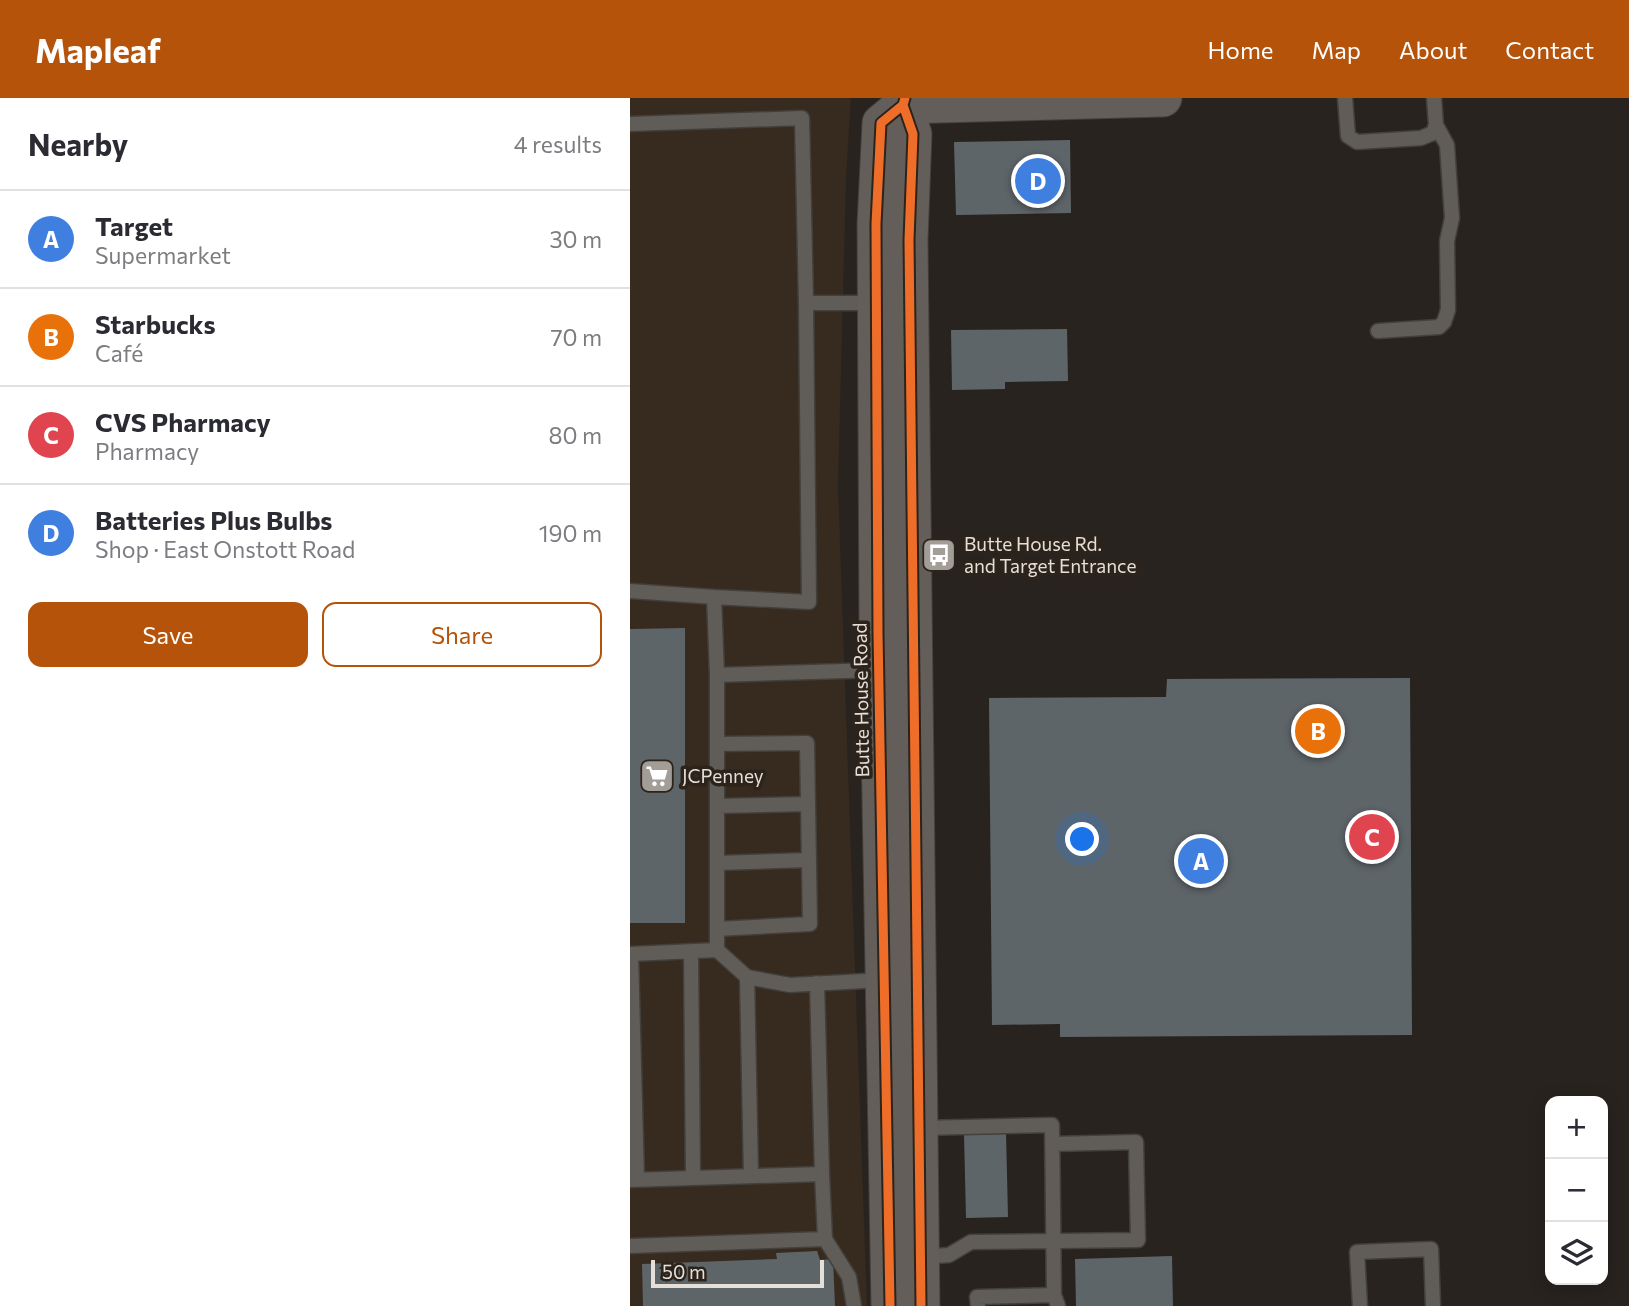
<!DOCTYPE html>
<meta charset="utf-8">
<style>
:root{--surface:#fff;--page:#f2f2f3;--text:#2b2b33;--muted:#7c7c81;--line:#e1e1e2;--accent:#b45309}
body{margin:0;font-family:Commissioner,sans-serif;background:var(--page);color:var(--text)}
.controls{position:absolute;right:21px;bottom:21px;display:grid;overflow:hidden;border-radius:14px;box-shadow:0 4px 18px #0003}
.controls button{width:63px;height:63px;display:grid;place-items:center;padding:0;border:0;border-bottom:2px solid var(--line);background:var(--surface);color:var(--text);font:35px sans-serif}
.scale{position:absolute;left:21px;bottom:18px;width:173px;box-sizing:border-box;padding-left:7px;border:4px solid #e5ded9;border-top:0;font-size:19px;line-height:24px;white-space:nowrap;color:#e5ded9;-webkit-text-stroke:5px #2c231b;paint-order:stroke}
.you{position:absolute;left:453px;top:742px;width:24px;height:24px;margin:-18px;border:5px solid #fff;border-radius:50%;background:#1a73e8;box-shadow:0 0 0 10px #1a73e833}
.badge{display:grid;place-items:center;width:46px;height:46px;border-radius:50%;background:var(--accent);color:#fff;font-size:23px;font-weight:700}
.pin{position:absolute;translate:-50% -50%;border:4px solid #fff;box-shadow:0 2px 7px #0006}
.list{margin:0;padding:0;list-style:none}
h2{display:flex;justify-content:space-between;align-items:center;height:91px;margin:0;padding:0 28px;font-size:30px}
h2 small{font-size:23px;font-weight:400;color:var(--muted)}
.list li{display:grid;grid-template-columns:46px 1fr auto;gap:21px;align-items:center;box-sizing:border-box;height:98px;padding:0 28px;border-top:2px solid var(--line)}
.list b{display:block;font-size:26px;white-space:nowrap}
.list p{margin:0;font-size:23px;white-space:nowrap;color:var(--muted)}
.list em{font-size:23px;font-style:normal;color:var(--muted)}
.actions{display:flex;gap:14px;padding:21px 28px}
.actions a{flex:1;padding:16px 0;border:2px solid var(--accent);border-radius:14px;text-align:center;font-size:24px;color:var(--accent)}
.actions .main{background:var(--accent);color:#fff}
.icon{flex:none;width:38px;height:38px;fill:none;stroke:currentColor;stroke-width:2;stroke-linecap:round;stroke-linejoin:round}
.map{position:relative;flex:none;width:999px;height:1208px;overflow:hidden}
header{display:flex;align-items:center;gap:42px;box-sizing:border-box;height:98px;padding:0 35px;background:var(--accent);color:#fff}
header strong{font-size:33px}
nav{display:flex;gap:38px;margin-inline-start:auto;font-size:24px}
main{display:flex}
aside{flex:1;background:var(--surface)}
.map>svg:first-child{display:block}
.built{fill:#372a1f}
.building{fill:#5e6569}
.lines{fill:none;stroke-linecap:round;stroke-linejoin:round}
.lane-casing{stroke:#433f3b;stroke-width:17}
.secondary-casing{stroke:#433f3b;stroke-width:39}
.lane{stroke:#605c58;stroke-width:14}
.secondary{stroke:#645e5a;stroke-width:37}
.cycleway-casing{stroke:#2c231b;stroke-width:13}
.cycleway{stroke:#ee6e29;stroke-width:9}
.labels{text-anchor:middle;stroke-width:7;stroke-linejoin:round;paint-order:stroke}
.poi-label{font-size:19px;fill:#e5ded9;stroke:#2c231b;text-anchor:start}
.street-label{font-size:19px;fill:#e5ded9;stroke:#2c231b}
</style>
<header>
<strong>Mapleaf</strong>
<nav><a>Home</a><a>Map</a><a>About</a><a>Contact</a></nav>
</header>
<main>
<aside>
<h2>Nearby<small>4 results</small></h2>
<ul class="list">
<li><span class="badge" style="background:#3f7fe0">A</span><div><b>Target</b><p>Supermarket</p></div><em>30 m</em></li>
<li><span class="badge" style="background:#e8710a">B</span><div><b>Starbucks</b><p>Café</p></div><em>70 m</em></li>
<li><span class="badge" style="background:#e0444e">C</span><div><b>CVS Pharmacy</b><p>Pharmacy</p></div><em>80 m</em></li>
<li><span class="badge" style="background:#3f7fe0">D</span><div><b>Batteries Plus Bulbs</b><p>Shop · East Onstott Road</p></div><em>190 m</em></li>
</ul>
<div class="actions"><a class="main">Save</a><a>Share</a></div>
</aside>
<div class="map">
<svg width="999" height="1208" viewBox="0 0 999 1208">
<rect width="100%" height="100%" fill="#28231f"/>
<path class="built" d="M 0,0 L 221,0 L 216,80 L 208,388 L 237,1208 L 0,1208 Z"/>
<path class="building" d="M 440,42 L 441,115 L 326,117 L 324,44 Z
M 437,231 L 438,283 L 375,284 L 375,291 L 322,292 L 321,232 Z
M 55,530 L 55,825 L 0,825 L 0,531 Z
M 780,580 L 782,937 L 430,939 L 430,926 L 362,927 L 359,600 L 536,599 L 537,581 Z
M 376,1035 L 378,1119 L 336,1120 L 334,1036 Z
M 187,1153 L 190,1162 L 203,1161 L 205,1208 L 13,1208 L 12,1166 L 147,1161 L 146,1155 Z
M 542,1158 L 543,1208 L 446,1208 L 445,1161 Z"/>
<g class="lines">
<g class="lane-casing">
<path id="lane" d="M 715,0 L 718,38 L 727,44 L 791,40 L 803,35 L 806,27 L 804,0
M 0,26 L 172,20 L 176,205 L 244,205
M 176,205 L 179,504 L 84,499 L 87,577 L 247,572
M 748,233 L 809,229 L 814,224 L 818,212 L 817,143 L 822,120 L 817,47 L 806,27
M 0,493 L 84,499
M 87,577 L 87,852 L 117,879 L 160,887 L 253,882
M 87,708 L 178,706
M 87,765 L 179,762
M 87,831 L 180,826 L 177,645 L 87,646
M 61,853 L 63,1080
M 0,856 L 87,852
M 1,856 L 7,1081
M 117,879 L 121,1078
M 290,1030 L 422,1027 L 424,1197 L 428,1208
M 0,1082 L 192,1076 L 187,885
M 195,1141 L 219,1179 L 224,1208
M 0,1148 L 195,1141 L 192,1076
M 292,1159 L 319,1157 L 341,1144 L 508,1142 L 506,1044 L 422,1046
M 348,1208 L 347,1199 L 424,1197
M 730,1208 L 727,1154 L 801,1151 L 803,1208"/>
</g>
<g class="secondary-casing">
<path id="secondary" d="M 275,0 L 273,7 L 283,36 L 279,142 L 291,1208
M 273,7 L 533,0
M 260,1208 L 248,535 L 246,126 L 251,25 L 273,7"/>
</g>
<use href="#lane" class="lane"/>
<use href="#secondary" class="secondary"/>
<g class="cycleway-casing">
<path id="cycleway" d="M 275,0 L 273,7 L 283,36 L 279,142 L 291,1208
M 260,1208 L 248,535 L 246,126 L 251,25 L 273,7"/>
</g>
<use href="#cycleway" class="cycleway"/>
</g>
<defs>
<g id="bus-square" transform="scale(1.75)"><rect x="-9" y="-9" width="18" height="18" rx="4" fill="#a39d98" stroke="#2c231b"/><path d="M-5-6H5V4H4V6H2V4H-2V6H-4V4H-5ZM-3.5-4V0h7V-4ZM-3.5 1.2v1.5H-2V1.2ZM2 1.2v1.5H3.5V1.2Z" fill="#fff"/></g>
<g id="supermarket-square" transform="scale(1.75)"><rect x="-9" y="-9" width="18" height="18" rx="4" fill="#a39d98" stroke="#2c231b"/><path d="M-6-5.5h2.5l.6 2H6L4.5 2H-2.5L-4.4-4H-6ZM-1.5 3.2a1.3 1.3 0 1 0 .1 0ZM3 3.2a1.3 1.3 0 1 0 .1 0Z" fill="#fff"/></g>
</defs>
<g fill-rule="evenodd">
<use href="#bus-square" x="309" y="457"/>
<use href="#supermarket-square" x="27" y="678"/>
</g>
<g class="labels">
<g class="poi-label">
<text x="334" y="453">Butte House Rd.<tspan x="334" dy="22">and Target Entrance</tspan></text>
<text x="52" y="685">JCPenney</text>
</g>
<g class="street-label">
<text transform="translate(231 602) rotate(-91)" y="7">Butte House Road</text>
</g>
</g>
</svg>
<div class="controls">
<button>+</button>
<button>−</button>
<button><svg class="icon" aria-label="layers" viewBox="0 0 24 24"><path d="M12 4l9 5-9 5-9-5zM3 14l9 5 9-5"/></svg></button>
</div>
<div class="scale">50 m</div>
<div class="you"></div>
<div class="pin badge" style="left:571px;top:763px;background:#3f7fe0">A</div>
<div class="pin badge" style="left:688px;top:633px;background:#e8710a">B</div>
<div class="pin badge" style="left:742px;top:739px;background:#e0444e">C</div>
<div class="pin badge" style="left:408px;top:83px;background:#3f7fe0">D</div>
</div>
</main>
